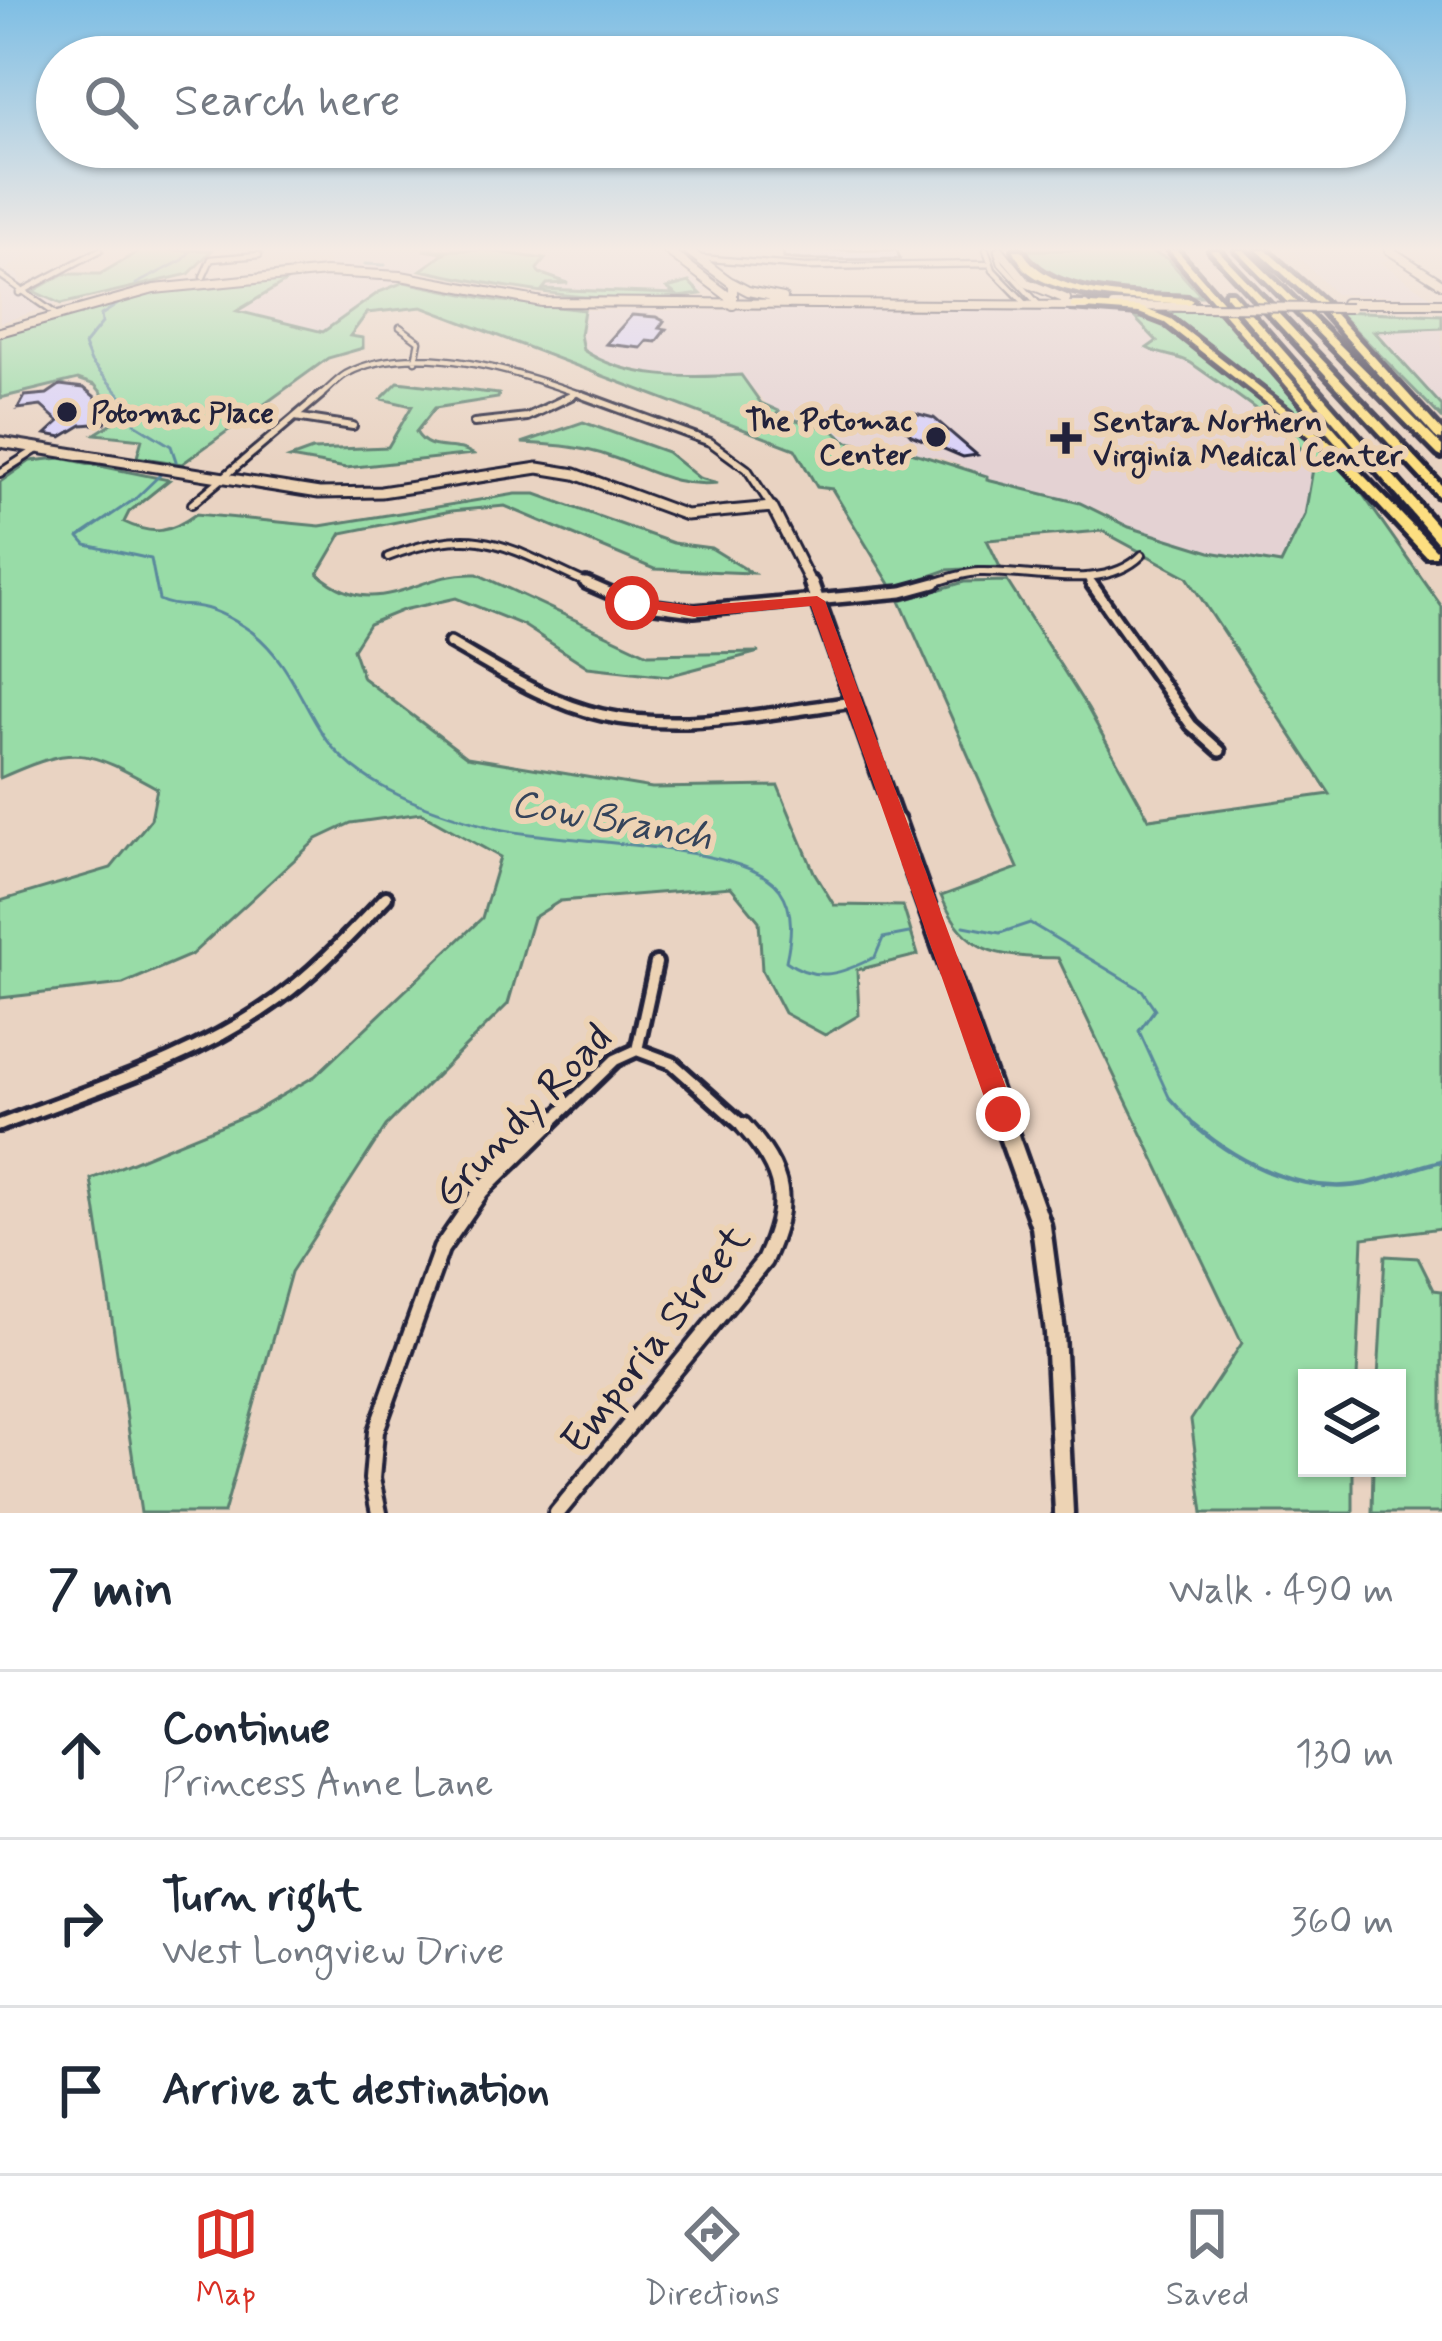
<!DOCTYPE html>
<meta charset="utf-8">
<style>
:root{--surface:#fff;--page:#f2f2f3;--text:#1f2937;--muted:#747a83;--line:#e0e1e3;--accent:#d93025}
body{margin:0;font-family:Mynerve,sans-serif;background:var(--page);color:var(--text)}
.controls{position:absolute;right:36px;bottom:36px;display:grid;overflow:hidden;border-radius:0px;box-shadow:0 3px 9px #0004}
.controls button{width:108px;height:108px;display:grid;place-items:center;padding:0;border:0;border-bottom:3px solid var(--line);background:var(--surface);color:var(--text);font:60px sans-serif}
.stop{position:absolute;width:36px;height:36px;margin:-27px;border:9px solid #d93025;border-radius:50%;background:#fff}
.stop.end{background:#d93025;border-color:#fff;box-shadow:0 3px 12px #0008}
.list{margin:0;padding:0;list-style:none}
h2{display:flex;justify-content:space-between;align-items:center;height:156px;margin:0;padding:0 48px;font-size:51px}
h2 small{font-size:39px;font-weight:400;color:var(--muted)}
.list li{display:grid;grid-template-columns:78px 1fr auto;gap:36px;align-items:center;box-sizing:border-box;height:168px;padding:0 48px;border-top:3px solid var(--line)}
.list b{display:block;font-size:45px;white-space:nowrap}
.list p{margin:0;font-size:39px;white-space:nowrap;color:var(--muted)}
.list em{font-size:39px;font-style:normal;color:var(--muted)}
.icon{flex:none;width:66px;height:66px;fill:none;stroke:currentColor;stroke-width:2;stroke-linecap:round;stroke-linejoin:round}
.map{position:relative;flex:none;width:1442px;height:1513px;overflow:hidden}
.search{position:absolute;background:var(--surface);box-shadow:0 3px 9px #0004;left:36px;right:36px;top:36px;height:132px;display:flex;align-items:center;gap:30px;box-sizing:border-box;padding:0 42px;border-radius:66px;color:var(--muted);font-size:45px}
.sheet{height:660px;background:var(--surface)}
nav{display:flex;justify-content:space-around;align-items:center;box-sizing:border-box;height:168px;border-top:3px solid var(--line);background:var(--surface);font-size:33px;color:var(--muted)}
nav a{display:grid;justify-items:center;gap:6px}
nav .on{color:var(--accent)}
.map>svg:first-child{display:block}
.built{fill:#e4d2d3}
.green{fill:#98dca7;stroke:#5d7f71;stroke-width:3}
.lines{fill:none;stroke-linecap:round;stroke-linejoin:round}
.stream-far1{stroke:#5a899c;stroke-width:3}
.stream{stroke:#5a899c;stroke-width:4.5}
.building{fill:#d8d1fa;stroke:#22223b;stroke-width:3}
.minor-far4-casing{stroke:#22223b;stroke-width:9}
.minor-far3-casing{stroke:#22223b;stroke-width:12}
.minor-far2-casing{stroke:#22223b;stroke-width:18}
.minor-far1-casing{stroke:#22223b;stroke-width:20}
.minor-casing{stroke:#22223b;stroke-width:22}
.tertiary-far4-casing{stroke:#22223b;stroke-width:12}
.tertiary-far3-casing{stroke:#22223b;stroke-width:15}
.tertiary-far2-casing{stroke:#22223b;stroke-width:21}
.tertiary-far1-casing{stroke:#22223b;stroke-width:24}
.tertiary-casing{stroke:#22223b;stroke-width:27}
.secondary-casing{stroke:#22223b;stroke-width:12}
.motorway-casing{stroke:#22223b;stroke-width:10}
.minor-far4{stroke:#edd3b4;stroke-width:4.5}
.minor-far3{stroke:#edd3b4;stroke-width:6}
.minor-far2{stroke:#edd3b4;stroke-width:9}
.minor-far1{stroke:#edd3b4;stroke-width:10}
.minor{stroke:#edd3b4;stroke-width:14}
.tertiary-far4{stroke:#edd3b4;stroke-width:8}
.tertiary-far3{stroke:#edd3b4;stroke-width:9}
.tertiary-far2{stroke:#edd3b4;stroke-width:12}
.tertiary-far1{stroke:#edd3b4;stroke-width:15}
.tertiary{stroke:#edd3b4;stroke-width:18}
.secondary{stroke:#edd3b4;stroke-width:8}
.motorway{fill:#fddf80;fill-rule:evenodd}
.secondary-bridge-casing{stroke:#22223b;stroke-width:12;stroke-linecap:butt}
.secondary-bridge{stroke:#edd3b4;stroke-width:8}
.route{fill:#d93025}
.poi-dot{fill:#22223b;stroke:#edd3b4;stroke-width:4.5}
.labels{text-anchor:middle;stroke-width:12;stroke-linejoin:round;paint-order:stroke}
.far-poi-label{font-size:30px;font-weight:bold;fill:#22223b;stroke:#edd3b4;text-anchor:start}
.water-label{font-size:39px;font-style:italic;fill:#35445b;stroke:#edd3b4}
.near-street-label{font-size:42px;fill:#22223b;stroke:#edd3b4}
</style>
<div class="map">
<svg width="1442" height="1513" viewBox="0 0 1442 1513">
<rect width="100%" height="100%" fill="#e9d3c2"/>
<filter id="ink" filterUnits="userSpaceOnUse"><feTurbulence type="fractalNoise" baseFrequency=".00833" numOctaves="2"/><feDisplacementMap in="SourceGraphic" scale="24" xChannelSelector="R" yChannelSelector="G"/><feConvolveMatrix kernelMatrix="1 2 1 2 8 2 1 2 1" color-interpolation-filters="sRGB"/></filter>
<g filter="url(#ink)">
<path class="built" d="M 0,250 L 29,254 L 4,271 L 18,274 L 21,284 L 57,304 L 0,323 Z
M 281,250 L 423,250 L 446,252 L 418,272 L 327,266 L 331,259 L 276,259 Z
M 550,250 L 656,250 L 708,291 L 678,294 L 542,289 L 537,269 Z
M 1293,250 L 1374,250 L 1389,260 L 1380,262 L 1431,297 L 1335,294 Z
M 325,276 L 405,280 L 379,292 L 323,333 L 235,311 L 293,277 Z
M 584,310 L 1131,311 L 1158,342 L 1148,348 L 1194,365 L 1295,440 L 1314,463 L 1305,515 L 1280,564 L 1210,552 L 1129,527 L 1100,510 L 986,480 L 987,476 L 941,458 L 845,441 L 775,414 L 741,375 L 669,377 L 599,361 L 583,350 L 580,335 Z
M 1352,311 L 1442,315 L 1442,419 L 1397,374 Z"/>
<path class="green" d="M 141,250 L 212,250 L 189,274 L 61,304 L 33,291 L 63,274 L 100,274 Z
M 423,250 L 482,250 L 545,259 L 537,269 L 539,273 L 568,283 L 547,284 L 543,289 L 675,294 L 667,288 L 689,282 L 701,294 C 610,308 510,289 421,270 L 445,253 Z
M 1028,250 L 1149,250 L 1168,259 L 1201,296 C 1144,296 1082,296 1031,264 Z
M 292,278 L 237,311 L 323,332 L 379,292 L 404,282 L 494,300 L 584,310 L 580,335 L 583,350 C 628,380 689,378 741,375 L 761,403 L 779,411 L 776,415 L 832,429 L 845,441 L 871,448 L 892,446 L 987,476 L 987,480 L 1080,503 L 1129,527 L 1210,552 L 1281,564 L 1305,515 L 1314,463 C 1280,422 1233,393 1191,363 C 1178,355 1161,356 1147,348 L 1157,341 L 1135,318 L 1158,320 L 1322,449 L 1361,492 L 1442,607 L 1442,1228 L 1363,1238 L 1357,1378 L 1307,1378 L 1307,1468 L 1353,1468 L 1353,1513 L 1203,1513 L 1191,1420 L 1242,1343 L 1058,958 C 997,956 968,957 941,896 L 1018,868 L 900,601 L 964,582 L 1007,581 L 1088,709 L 1149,819 L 1330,794 L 1187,577 L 1102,531 L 987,540 L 1000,567 L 947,570 L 893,589 L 832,489 L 817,487 L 795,449 L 422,307 L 367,313 L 350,336 L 363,338 L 363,348 L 328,358 L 182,464 L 137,457 L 142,439 L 95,434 L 122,417 L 95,385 L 78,379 L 0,398 L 0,336 L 149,292 Z
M 1172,310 L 1222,311 L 1342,452 L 1171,317 L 1157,312 Z
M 1337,311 L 1442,315 L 1442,328 L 1374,331 L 1442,406 L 1442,418 Z
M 398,382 L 499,394 L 498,398 L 435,408 L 416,432 C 429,455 454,441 473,454 L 346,468 L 290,458 L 312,450 L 388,447 L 412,406 L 381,399 Z
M 583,422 L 667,452 L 699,478 L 718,483 C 675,488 648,469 608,456 C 580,446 551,445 522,443 Z
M 61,458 L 169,480 L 129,512 L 124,522 C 153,536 170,533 196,514 L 320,526 L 516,494 L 536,494 L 673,543 L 711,548 L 752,573 L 654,569 L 505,506 L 451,511 L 342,533 L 318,574 C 379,625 414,571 477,574 L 648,654 L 759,652 L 668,676 L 588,667 L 523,625 L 456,598 L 403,610 L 369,624 L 353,649 L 363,678 L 467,757 L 652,788 L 778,786 L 814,872 L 834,905 L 903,906 L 918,955 L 857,970 L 859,1015 L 825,1035 L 784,1013 L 762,970 L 759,921 L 731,887 L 560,901 L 533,918 L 508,1004 L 386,1126 L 291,1272 L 224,1513 L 141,1513 L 91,1179 L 252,1113 L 315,1076 L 482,918 L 500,857 L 421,813 L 351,823 L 317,839 L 191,955 L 123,984 L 0,998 L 0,901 L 111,868 L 151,819 L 157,788 C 86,749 76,744 0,778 L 0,482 L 30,461 Z
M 1385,1256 L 1418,1258 L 1434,1290 L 1442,1291 L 1442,1513 L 1372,1513 L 1373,1468 L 1397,1468 L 1397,1378 L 1378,1378 Z"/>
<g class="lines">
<path class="stream-far1" d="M 365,264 L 385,265
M 136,284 L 183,260 L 191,250
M 126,299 L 101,315 L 102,323 L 84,345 L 91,362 L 137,414 L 135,424 L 171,446 L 176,461
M 160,475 L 135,499 L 79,537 L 86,545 L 151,559 L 159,600 C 171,606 181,605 194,606 C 215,608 235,620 252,632 C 288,660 300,700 324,736 C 359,788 432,811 490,827 C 552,844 746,841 780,890 C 795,911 791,938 786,961 C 817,984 843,973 875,957 L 883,938 L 909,933
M 964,926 L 1000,933 L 1030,923 L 1142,990 L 1155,1009 L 1139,1031 L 1169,1097 L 1197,1128"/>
<path class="stream" d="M 1194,1125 C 1241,1165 1306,1197 1369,1183 C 1394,1177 1417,1166 1442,1161"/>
</g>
<path class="building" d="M 783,250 L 897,250 L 900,259 L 805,260 L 784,258 Z
M 632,315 L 656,317 L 664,321 L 659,328 L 666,329 L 656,342 L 647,341 L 641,348 L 606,344 Z
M 60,385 L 84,388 L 110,409 L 105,423 L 82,425 L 62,437 L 46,434 L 59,422 L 41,406 L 18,409 L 25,396 L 47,394 Z
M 915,413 L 934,418 L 977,455 L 963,457 L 911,435 L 895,416 Z"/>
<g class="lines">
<g class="minor-far4-casing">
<path id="minor-far4" d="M 986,250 L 993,270 L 1028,306
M 997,250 L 1001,263 L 1040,306
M 700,258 L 805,267 L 990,264
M 0,275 L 57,315
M 203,277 L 211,259 L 259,255
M 19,293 L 100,250
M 400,327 L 419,341 L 415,361
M 318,398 C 327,391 336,380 346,374 C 416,337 523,374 590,398
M 566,398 L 578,393"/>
</g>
<g class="minor-far3-casing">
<path id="minor-far3" d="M 582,395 L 710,442 L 747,469 L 772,507
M 295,417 L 353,426
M 474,423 L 527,417 L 573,395
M 0,473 L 39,448
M 192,504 L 321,395
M 388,557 C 482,521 507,548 593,586
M 1087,577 L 1093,586
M 924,586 C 941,581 961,573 979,572 C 1029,570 1103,594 1142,555"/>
</g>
<g class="minor-far2-casing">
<path id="minor-far2" d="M 586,583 L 632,603 L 694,611 L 902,592 L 935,583
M 1091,583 L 1191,725 L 1220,751
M 450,643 C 498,670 548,703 602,715 C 685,733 772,712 854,702"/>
</g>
<g class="minor-far1-casing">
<path id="minor-far1" d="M 637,1050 L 672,1063 L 745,1128
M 0,1125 C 94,1089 195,1059 278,999 C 318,970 352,932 386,897
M 545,1128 L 615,1060 L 637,1050 L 656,963"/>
</g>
<g class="minor-casing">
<path id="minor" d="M 379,1513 L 372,1479 L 376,1431 L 441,1249 L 481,1191 L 548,1125
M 557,1513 L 764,1261 C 791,1202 786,1173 743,1125"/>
</g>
<g class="tertiary-far4-casing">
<path id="tertiary-far4" d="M 1389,250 L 1442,284"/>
</g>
<g class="tertiary-far3-casing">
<path id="tertiary-far3" d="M 0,442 L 319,493 L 381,492 L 538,468 L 575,474 L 686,515 L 772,507 L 812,586"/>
</g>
<g class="tertiary-far2-casing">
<path id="tertiary-far2" d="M 811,583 L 897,824"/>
</g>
<g class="tertiary-far1-casing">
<path id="tertiary-far1" d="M 896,821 L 1006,1128"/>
</g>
<g class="tertiary-casing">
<path id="tertiary" d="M 1005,1125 L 1041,1226 L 1055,1333 L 1064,1513"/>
</g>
<g class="secondary-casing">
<path id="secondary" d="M 667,250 L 732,299
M 687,250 L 733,284 L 733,305
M 1000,250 L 1027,283 L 1066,299
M 731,282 L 748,291 L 783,298
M 1345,303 L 1442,303
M 1113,306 L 1192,307
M 0,332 L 154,289 L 326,272 L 401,276 L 542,302 L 1085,306"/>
</g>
<g class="motorway-casing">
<path id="motorway" d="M 1014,250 L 1022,250 C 1049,298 1139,295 1188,298 L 1193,301 L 1188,304 C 1147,301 1051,299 1023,267 C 1022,266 1014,251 1014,250 Z
M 1169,250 L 1177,250 L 1358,455 L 1358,459 L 1350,459 Z
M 1210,250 L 1218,250 L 1442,486 L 1442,497 L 1438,496 Z
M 1236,250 L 1244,250 L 1442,446 L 1442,457 L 1438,455 Z
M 1257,250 L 1266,250 L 1322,300 L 1442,431 L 1442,440 L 1437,439 L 1316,304 Z
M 1226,292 L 1232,292 L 1442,531 L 1442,543 L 1437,542 L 1226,296 Z
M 1074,303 L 1140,307 L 1171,319 L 1336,447 L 1436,550 L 1436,556 L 1426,556 L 1328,451 L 1165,323 L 1139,313 L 1071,308 L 1071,304 Z"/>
</g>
<use href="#minor-far4" class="minor-far4"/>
<use href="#minor-far3" class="minor-far3"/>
<use href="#minor-far2" class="minor-far2"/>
<use href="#minor-far1" class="minor-far1"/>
<use href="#minor" class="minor"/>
<use href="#tertiary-far4" class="tertiary-far4"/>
<use href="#tertiary-far3" class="tertiary-far3"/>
<use href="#tertiary-far2" class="tertiary-far2"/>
<use href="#tertiary-far1" class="tertiary-far1"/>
<use href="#tertiary" class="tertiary"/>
<use href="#secondary" class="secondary"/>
<use href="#motorway" class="motorway"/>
<g class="secondary-bridge-casing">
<path id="secondary-bridge" d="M 1192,307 L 1351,308"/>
</g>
<use href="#secondary-bridge" class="secondary-bridge"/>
</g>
</g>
<linearGradient id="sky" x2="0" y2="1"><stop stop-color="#7ebee4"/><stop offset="0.54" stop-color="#f5ebe4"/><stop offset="1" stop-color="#f5ebe4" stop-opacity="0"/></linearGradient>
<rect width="1442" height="461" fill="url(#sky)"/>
<path class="route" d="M 817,596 L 825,601 L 1016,1114 L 1012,1122 L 1003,1126 L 994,1122 L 990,1114 L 811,606 L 694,617 L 624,603 L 632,598 L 694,606 Z"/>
<g class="poi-dot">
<circle cx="67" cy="412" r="12"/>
<circle cx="936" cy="437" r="12"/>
<path d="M1060 420h12v12h12v12h-12v12h-12v-12h-12v-12h12z"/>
</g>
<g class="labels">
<g class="far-poi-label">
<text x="91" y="422">Potomac Place</text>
<text x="912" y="430" text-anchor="end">The Potomac<tspan x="912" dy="34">Center</tspan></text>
<text x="1093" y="431">Sentara Northern<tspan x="1093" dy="34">Virginia Medical Center</tspan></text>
</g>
<g class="water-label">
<text transform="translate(612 818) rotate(10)" y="14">Cow Branch</text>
</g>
<g class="near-street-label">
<text transform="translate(521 1114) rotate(-46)" y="15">Grundy Road</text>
<text transform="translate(654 1338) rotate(-52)" y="15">Emporia Street</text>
</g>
</g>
</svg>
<div class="controls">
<button><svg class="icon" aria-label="layers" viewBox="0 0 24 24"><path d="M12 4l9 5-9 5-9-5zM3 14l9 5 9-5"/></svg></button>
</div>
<div class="stop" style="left:632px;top:603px"></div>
<div class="stop end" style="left:1003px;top:1114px"></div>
<div class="search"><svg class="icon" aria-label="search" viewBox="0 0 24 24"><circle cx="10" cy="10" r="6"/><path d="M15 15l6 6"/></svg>Search here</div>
</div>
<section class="sheet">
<h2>7 min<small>Walk · 490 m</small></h2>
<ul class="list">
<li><svg class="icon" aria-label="ahead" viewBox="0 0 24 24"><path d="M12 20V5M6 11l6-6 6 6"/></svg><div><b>Continue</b><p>Princess Anne Lane</p></div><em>130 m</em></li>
<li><svg class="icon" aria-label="right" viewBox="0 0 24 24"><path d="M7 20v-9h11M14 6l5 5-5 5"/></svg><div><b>Turn right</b><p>West Longview Drive</p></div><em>360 m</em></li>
<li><svg class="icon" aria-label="arrive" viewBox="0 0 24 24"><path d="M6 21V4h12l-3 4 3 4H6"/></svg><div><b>Arrive at destination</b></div></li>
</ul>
</section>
<nav>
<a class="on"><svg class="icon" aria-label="map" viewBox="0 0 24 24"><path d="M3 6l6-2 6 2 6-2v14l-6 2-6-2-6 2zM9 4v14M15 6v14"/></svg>Map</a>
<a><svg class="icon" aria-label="directions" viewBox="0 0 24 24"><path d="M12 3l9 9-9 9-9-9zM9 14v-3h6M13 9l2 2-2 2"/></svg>Directions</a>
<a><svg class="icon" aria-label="saved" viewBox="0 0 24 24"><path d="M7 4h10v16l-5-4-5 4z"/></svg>Saved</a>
</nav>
